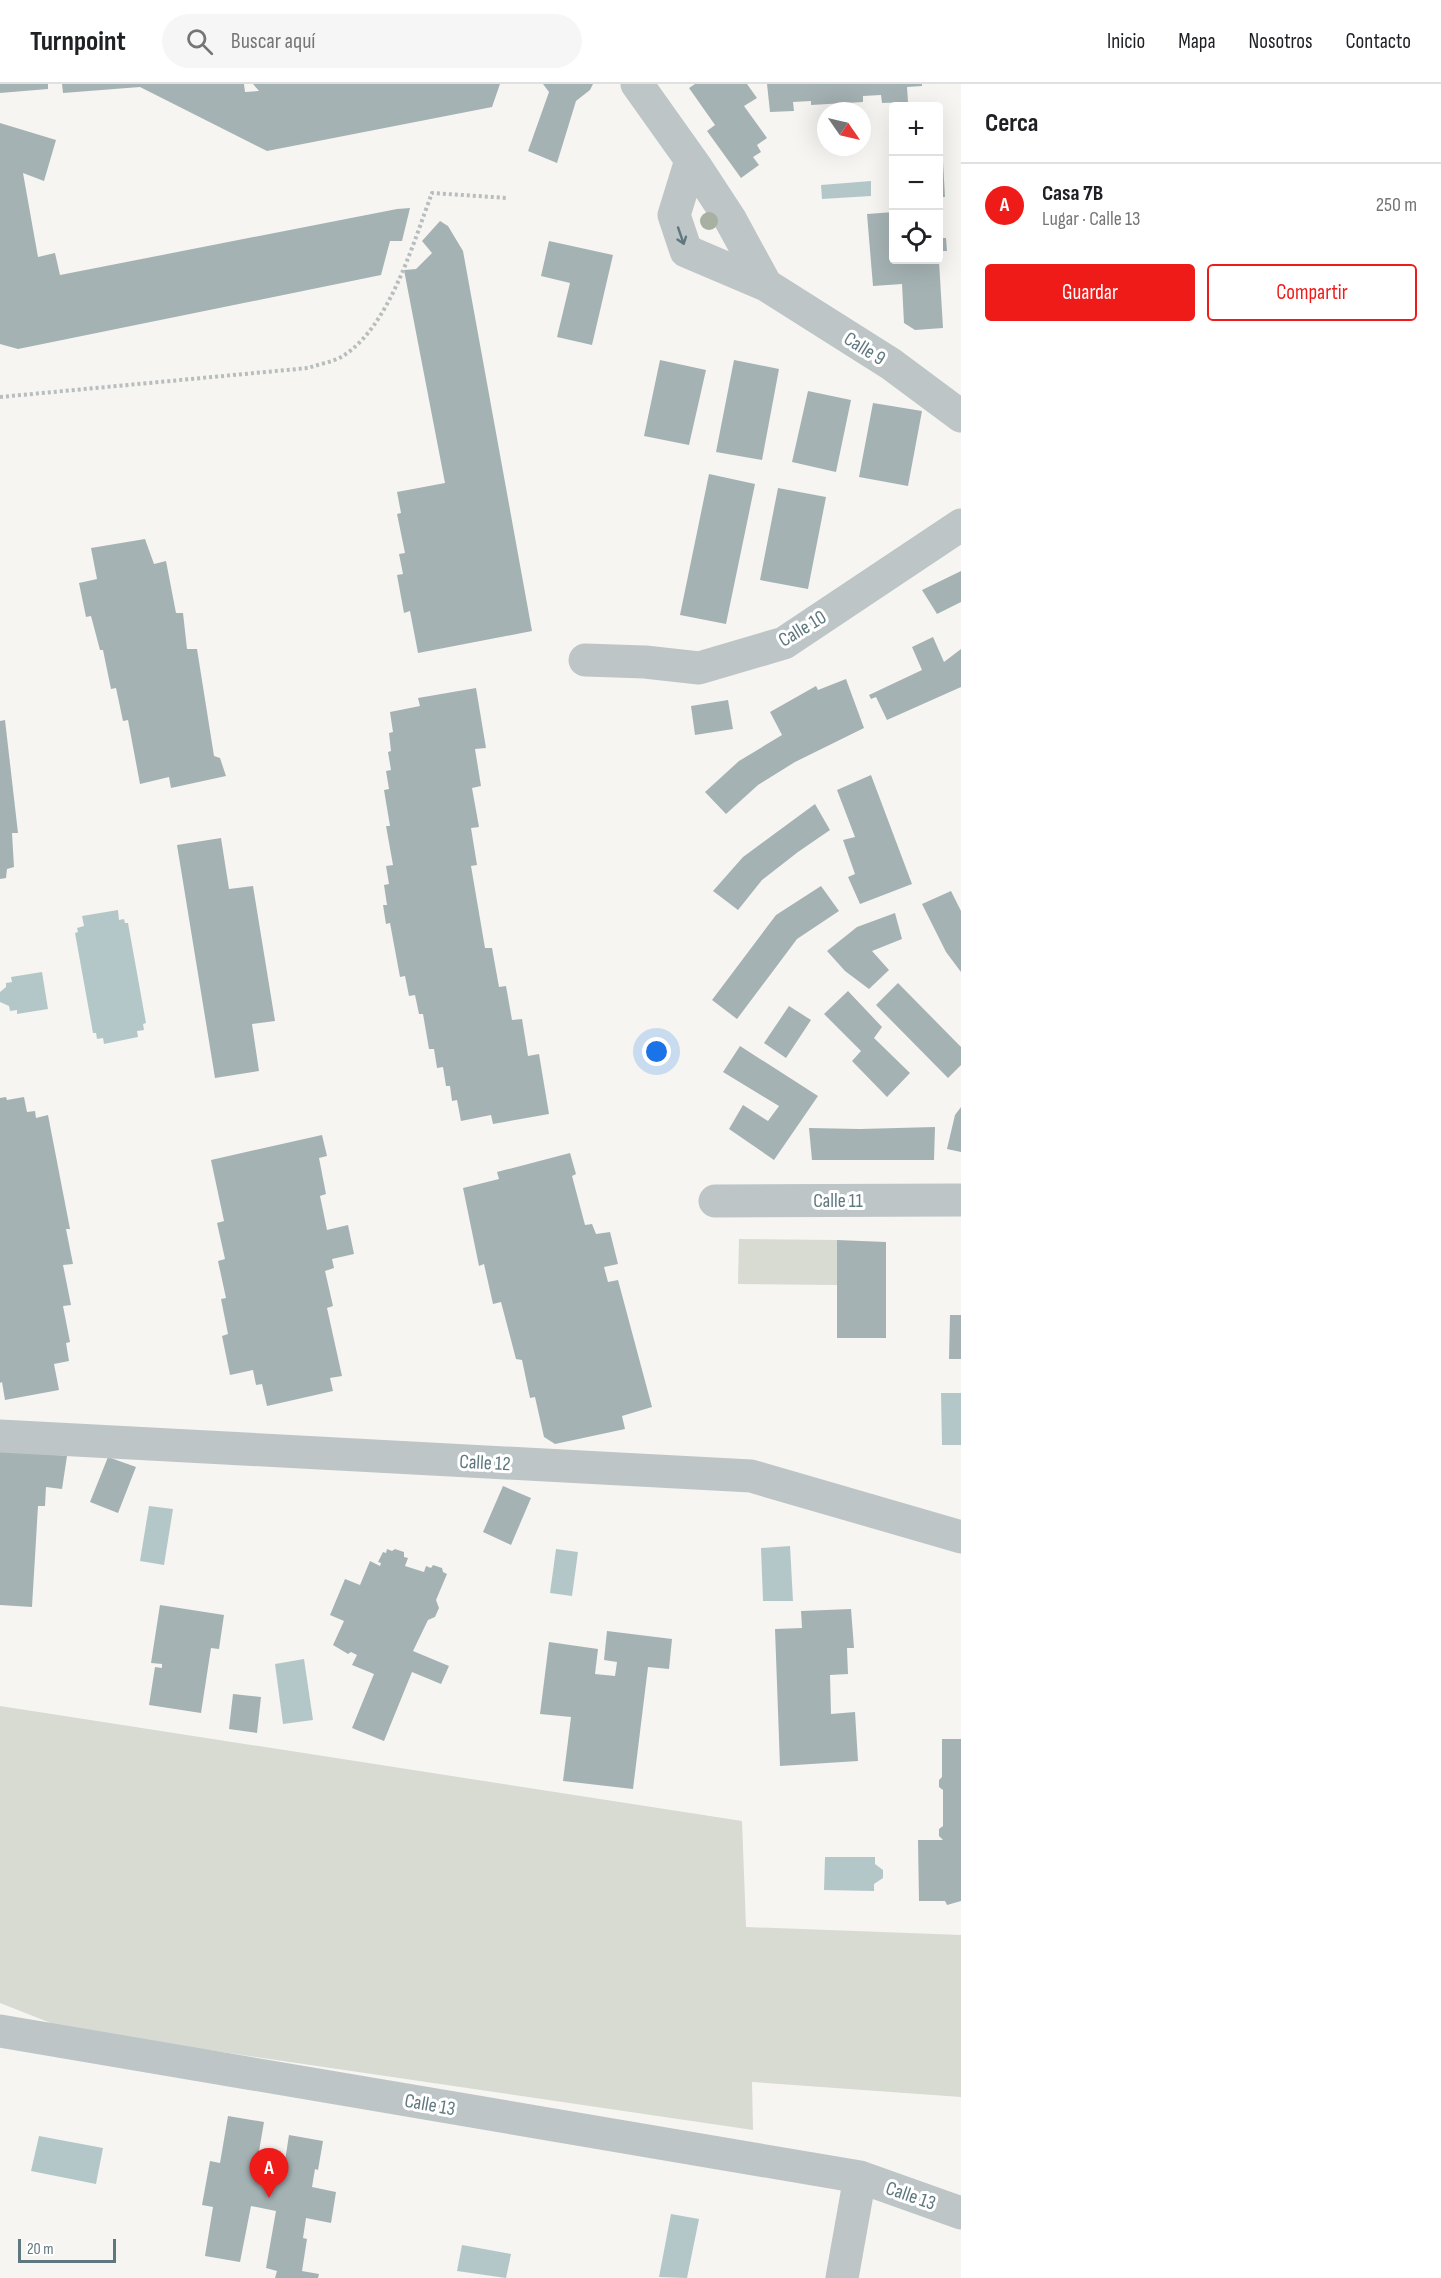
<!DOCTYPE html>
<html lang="es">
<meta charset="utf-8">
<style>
:root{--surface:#fff;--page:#f6f6f6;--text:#202124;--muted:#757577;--line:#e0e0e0;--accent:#ee1b19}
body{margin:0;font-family:"Sofia Sans Condensed",sans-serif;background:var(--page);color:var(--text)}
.controls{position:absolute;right:18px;top:18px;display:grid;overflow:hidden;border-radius:6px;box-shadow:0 6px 24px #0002}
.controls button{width:54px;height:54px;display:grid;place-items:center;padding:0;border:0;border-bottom:2px solid var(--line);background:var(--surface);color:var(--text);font:30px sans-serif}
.compass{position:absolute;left:817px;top:18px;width:54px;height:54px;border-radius:50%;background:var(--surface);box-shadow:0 6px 24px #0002;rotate:124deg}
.scale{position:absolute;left:18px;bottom:15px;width:98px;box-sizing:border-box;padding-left:6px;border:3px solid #5f787f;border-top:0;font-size:16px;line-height:21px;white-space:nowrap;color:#5f787f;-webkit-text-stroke:4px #fff;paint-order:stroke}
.you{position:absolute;left:657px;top:968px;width:21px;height:21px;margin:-15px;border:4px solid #fff;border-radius:50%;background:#1a73e8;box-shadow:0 0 0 9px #1a73e833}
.badge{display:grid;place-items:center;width:39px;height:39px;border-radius:50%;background:var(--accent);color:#fff;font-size:20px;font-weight:700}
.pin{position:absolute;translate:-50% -50px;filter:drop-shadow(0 2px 3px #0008)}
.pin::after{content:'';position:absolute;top:32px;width:21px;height:18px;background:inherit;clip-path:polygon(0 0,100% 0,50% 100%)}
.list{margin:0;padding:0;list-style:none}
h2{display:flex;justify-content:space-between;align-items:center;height:78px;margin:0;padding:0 24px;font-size:26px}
h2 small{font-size:20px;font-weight:400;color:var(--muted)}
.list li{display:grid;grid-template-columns:39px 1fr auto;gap:18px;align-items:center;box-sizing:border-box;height:84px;padding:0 24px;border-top:2px solid var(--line)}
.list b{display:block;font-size:22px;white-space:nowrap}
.list p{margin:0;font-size:20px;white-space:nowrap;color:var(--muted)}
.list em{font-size:20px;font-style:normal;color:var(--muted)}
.actions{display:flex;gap:12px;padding:18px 24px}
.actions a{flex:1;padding:14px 0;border:2px solid var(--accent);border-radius:6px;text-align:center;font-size:21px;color:var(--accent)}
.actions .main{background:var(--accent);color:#fff}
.icon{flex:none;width:33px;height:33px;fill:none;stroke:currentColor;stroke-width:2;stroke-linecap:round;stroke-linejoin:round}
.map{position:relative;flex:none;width:961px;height:2194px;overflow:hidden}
header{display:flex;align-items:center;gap:36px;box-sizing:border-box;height:84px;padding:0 30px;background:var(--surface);border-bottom:2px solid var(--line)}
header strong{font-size:28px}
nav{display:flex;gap:33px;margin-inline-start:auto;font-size:21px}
.search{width:420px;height:54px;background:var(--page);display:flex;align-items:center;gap:15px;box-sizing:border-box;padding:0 21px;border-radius:33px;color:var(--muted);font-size:22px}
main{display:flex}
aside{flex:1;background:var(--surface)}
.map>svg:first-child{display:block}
.green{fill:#d7dbd1}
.water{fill:#b4c7c8}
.building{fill:#a5b2b4}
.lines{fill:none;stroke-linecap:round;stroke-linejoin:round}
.path{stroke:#b8bdbe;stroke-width:4;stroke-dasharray:3 3;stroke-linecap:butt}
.minor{stroke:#bec5c7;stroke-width:33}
.tree{fill:#a8b0a1}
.oneway{stroke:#5f787f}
.labels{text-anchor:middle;stroke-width:6;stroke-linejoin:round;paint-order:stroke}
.street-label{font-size:20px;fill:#5f787f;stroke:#fff}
</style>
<header>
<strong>Turnpoint</strong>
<div class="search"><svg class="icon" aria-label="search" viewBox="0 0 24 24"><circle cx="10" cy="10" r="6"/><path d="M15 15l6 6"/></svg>Buscar aquí</div>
<nav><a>Inicio</a><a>Mapa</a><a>Nosotros</a><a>Contacto</a></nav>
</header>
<main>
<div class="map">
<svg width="961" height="2194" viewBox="0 0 961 2194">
<rect width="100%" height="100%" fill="#f6f5f2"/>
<path class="green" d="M 739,1155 L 837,1156 L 837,1201 L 738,1200 Z
M 0,1622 L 742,1737 L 746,1843 L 961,1851 L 961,2013 L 752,1998 L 753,2046 L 66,1945 L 0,1919 Z"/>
<path class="water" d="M 871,97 L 871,112 L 822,115 L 821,101 Z
M 118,826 L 119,836 L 124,835 L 125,839 L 128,839 L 146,939 L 143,940 L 144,946 L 137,947 L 138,953 L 104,960 L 103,954 L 97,955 L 96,949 L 93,949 L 75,849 L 78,848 L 77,844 L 84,842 L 82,832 Z
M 42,888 L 48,925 L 17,930 L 17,926 L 10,927 L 9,922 L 0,918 L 0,908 L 6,903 L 6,899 L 12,898 L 11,893 Z
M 941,1309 L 961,1309 L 961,1361 L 942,1361 Z
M 149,1422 L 173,1425 L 164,1481 L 140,1477 Z
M 790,1462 L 793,1517 L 763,1517 L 761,1464 Z
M 556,1465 L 578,1468 L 572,1512 L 550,1509 Z
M 304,1575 L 313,1636 L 283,1640 L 275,1580 Z
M 825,1773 L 875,1773 L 875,1780 L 883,1786 L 883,1794 L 874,1800 L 874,1807 L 824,1806 Z
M 39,2052 L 103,2064 L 96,2100 L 31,2087 Z
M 671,2130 L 699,2135 L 687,2194 L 659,2193 Z
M 462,2161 L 511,2170 L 506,2194 L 457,2187 Z"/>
<path class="building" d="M 0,0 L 48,0 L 48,5 L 0,9 Z
M 62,0 L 244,0 L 245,8 L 259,7 L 253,0 L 500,0 L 492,23 L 267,67 L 140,3 L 63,9 Z
M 543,0 L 593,0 L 590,6 L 576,17 L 557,79 L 528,67 L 549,8 Z
M 695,0 L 747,0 L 757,14 L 744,22 L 767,54 L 757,61 L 761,68 L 753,73 L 759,81 L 741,94 L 707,47 L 715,41 L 689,4 Z
M 767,0 L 922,0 L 922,2 L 907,3 L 908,18 L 882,19 L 881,11 L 863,12 L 863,18 L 811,21 L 811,17 L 793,18 L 794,27 L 770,28 Z
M 0,39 L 56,56 L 44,97 L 23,89 L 38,173 L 55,169 L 60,191 L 397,125 L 410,124 L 402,157 L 390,157 L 381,191 L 18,265 L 0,260 Z
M 938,78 L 943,78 L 945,113 L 938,113 Z
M 894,128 L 894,176 L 938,176 L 938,145 L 941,144 L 942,154 L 946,154 L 947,167 L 943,167 L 943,176 L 939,177 L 943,244 L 915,246 L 904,239 L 902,200 L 873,202 L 867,130 Z
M 440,137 L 448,142 L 463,167 L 532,547 L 418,569 L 410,527 L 404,529 L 397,491 L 403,490 L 399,470 L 405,469 L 397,430 L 401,429 L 397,408 L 445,399 L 404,186 L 416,185 L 432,169 L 422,157 Z
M 549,157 L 613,171 L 592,261 L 557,253 L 570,199 L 541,192 Z
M 660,276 L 706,286 L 689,361 L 644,352 Z
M 734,276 L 779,285 L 762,376 L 716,368 Z
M 808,307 L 851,316 L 836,388 L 792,378 Z
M 873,319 L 922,327 L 908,402 L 859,393 Z
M 709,390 L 755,400 L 726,540 L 680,531 Z
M 778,404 L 826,413 L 808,505 L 760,496 Z
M 145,455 L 154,480 L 166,477 L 176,529 L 183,529 L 187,565 L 197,565 L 214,672 L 220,674 L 226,692 L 171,704 L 169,693 L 140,700 L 128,636 L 123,637 L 116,604 L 111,605 L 103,566 L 100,566 L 91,532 L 86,533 L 79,499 L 97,495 L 91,464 Z
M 961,487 L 961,518 L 937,530 L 922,506 Z
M 933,553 L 944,578 L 961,565 L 961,603 L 887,636 L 876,613 L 871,615 L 869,611 L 922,586 L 912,563 Z
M 846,595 L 864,644 L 795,678 L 758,701 L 726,730 L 705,708 L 739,677 L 782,651 L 770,628 L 816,602 L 818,606 Z
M 476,604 L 486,664 L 475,665 L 481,702 L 472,704 L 479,743 L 471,744 L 477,781 L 471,782 L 485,864 L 492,864 L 499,903 L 506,902 L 512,936 L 522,935 L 528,972 L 539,970 L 549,1030 L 493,1040 L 491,1031 L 461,1037 L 457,1016 L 452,1017 L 450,1002 L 446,1002 L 443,983 L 437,984 L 434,965 L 429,965 L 423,930 L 419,930 L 415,911 L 409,912 L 405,892 L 400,893 L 390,839 L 386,840 L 383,821 L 387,821 L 384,801 L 389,800 L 386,782 L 393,781 L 386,742 L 390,742 L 384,706 L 389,705 L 386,687 L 391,686 L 388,668 L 391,667 L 389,649 L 393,648 L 390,628 L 420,622 L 418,614 Z
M 728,616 L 733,645 L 695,651 L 691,622 Z
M 5,636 L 18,749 L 12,749 L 14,783 L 7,785 L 6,794 L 0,795 L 0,637 Z
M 871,691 L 912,800 L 860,820 L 848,793 L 855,790 L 843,756 L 855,753 L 837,706 Z
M 815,720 L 830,746 L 798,768 L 762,796 L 738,826 L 713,807 L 743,773 Z
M 221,754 L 229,805 L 253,802 L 275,937 L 252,940 L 259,987 L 215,994 L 177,761 Z
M 821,802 L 839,827 L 797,855 L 737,935 L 712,916 L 776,831 Z
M 951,807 L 961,827 L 961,888 L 946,868 L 922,820 Z
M 895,829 L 902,855 L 872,867 L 889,886 L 869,905 L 845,887 L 827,867 L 857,843 Z
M 898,899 L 961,963 L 961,981 L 948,994 L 876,921 Z
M 848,907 L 882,943 L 874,954 L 910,989 L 887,1013 L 852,977 L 861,967 L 824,930 Z
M 789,922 L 811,936 L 786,974 L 764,959 Z
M 740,962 L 818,1012 L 774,1076 L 729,1045 L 743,1021 L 768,1037 L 779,1022 L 723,988 Z
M 6,1013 L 7,1016 L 24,1013 L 27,1028 L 35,1027 L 36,1034 L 48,1031 L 70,1145 L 66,1145 L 73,1180 L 63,1181 L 71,1221 L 63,1222 L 70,1258 L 66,1259 L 69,1277 L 54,1280 L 59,1306 L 5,1316 L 2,1298 L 0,1299 L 0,1014 Z
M 961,1023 L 961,1068 L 947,1065 L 955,1031 Z
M 935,1043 L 934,1076 L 812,1076 L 809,1044 L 860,1045 Z
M 322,1051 L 327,1072 L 319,1074 L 326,1110 L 320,1112 L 327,1146 L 348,1141 L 354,1170 L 332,1175 L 334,1184 L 325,1187 L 333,1222 L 327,1224 L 342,1292 L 330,1294 L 333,1307 L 267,1322 L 262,1300 L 256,1301 L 253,1286 L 230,1291 L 222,1252 L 228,1250 L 221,1215 L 226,1214 L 218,1177 L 225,1175 L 217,1139 L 224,1137 L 211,1076 Z
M 570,1069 L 576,1090 L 572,1092 L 585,1141 L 592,1140 L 596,1150 L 610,1148 L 618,1180 L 604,1183 L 608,1198 L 618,1196 L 652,1323 L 622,1332 L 625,1345 L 555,1360 L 544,1353 L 535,1313 L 530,1314 L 522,1276 L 516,1275 L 501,1218 L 493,1220 L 484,1180 L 479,1182 L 463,1104 L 499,1095 L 497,1088 Z
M 837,1156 L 886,1158 L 886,1254 L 837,1254 Z
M 950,1231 L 961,1231 L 961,1275 L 949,1275 Z
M 0,1365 L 67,1372 L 62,1405 L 46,1403 L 45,1422 L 38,1422 L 32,1523 L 0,1521 Z
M 108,1373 L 136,1383 L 118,1429 L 90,1418 Z
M 503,1402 L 531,1414 L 511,1461 L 483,1448 Z
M 387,1465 L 392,1467 L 395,1465 L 404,1468 L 404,1473 L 408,1474 L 405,1482 L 424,1488 L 426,1482 L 431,1484 L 433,1481 L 442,1484 L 443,1488 L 447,1490 L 436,1516 L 439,1524 L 435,1533 L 428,1536 L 413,1567 L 449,1582 L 441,1600 L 412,1588 L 384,1657 L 352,1644 L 374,1590 L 352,1581 L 357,1571 L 351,1568 L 348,1570 L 333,1561 L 344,1537 L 330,1531 L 345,1495 L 360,1501 L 370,1477 L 380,1482 L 381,1479 L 378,1478 L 383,1468 L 386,1469 Z
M 160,1521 L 224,1531 L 219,1565 L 211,1564 L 201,1629 L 149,1621 L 155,1583 L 162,1584 L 162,1580 L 151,1579 Z
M 851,1525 L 854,1564 L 847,1564 L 848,1590 L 830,1591 L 831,1630 L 855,1628 L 858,1677 L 780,1682 L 775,1545 L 802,1544 L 801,1527 Z
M 607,1547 L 672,1555 L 669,1585 L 648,1583 L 633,1705 L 563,1697 L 571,1633 L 540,1630 L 549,1558 L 598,1565 L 595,1590 L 615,1592 L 617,1578 L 604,1576 Z
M 233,1610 L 261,1613 L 257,1649 L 229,1645 Z
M 942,1655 L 961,1655 L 961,1817 L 947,1821 L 945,1817 L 919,1817 L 918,1756 L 943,1756 L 939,1752 L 939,1745 L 943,1742 L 943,1706 L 939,1703 L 939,1696 L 942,1693 Z
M 228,2032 L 264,2038 L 256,2085 L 283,2090 L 289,2051 L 323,2057 L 318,2086 L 315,2085 L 312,2103 L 336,2108 L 331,2139 L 306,2134 L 303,2154 L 307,2155 L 302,2187 L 319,2190 L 318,2194 L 275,2194 L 277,2187 L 266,2184 L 276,2127 L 251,2122 L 240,2178 L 205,2172 L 213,2123 L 202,2121 L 210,2077 L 220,2079 Z"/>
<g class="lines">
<path class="path" d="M 0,313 L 308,284 C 319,280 333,278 343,272 C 390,242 413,159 432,109 L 507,114"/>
<path class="minor" d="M 637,0 L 696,83 L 730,135 L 766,201
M 691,76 L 674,131 L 686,167 L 766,201 L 891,280 L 961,332
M 585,576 L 645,578 L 699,584 L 784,559 L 961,441
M 715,1117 L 961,1116
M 0,1352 L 751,1392 L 961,1453
M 0,1947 L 860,2093
M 842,2194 L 860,2093 L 961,2129"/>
</g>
<circle class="tree" cx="709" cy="137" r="9"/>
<defs><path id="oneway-shaft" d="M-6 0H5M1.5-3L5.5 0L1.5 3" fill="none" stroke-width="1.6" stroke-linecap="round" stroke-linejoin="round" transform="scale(1.5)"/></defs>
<use class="oneway" href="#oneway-shaft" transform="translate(681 152) rotate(71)"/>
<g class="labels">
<g class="street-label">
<text transform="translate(865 264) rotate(32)" y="7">Calle 9</text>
<text transform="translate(802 544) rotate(-31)" y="7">Calle 10</text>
<text x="838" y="1123">Calle 11</text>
<text transform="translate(485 1378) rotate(3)" y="7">Calle 12</text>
<text transform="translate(430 2020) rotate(10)" y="7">Calle 13</text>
<text transform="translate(911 2111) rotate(19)" y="7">Calle 13</text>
</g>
</g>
</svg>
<div class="controls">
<button>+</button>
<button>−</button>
<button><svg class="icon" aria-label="locate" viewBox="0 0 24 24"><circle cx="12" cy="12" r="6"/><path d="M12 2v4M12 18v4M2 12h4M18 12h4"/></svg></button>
</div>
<svg class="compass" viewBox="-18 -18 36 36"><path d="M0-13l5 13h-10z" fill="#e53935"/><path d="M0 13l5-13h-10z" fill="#757577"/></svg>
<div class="scale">20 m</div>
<div class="you"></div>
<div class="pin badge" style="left:269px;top:2114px">A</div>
</div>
<aside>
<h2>Cerca<small></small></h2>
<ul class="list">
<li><span class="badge">A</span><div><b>Casa 7B</b><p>Lugar · Calle 13</p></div><em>250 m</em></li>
</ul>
<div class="actions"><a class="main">Guardar</a><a>Compartir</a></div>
</aside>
</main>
